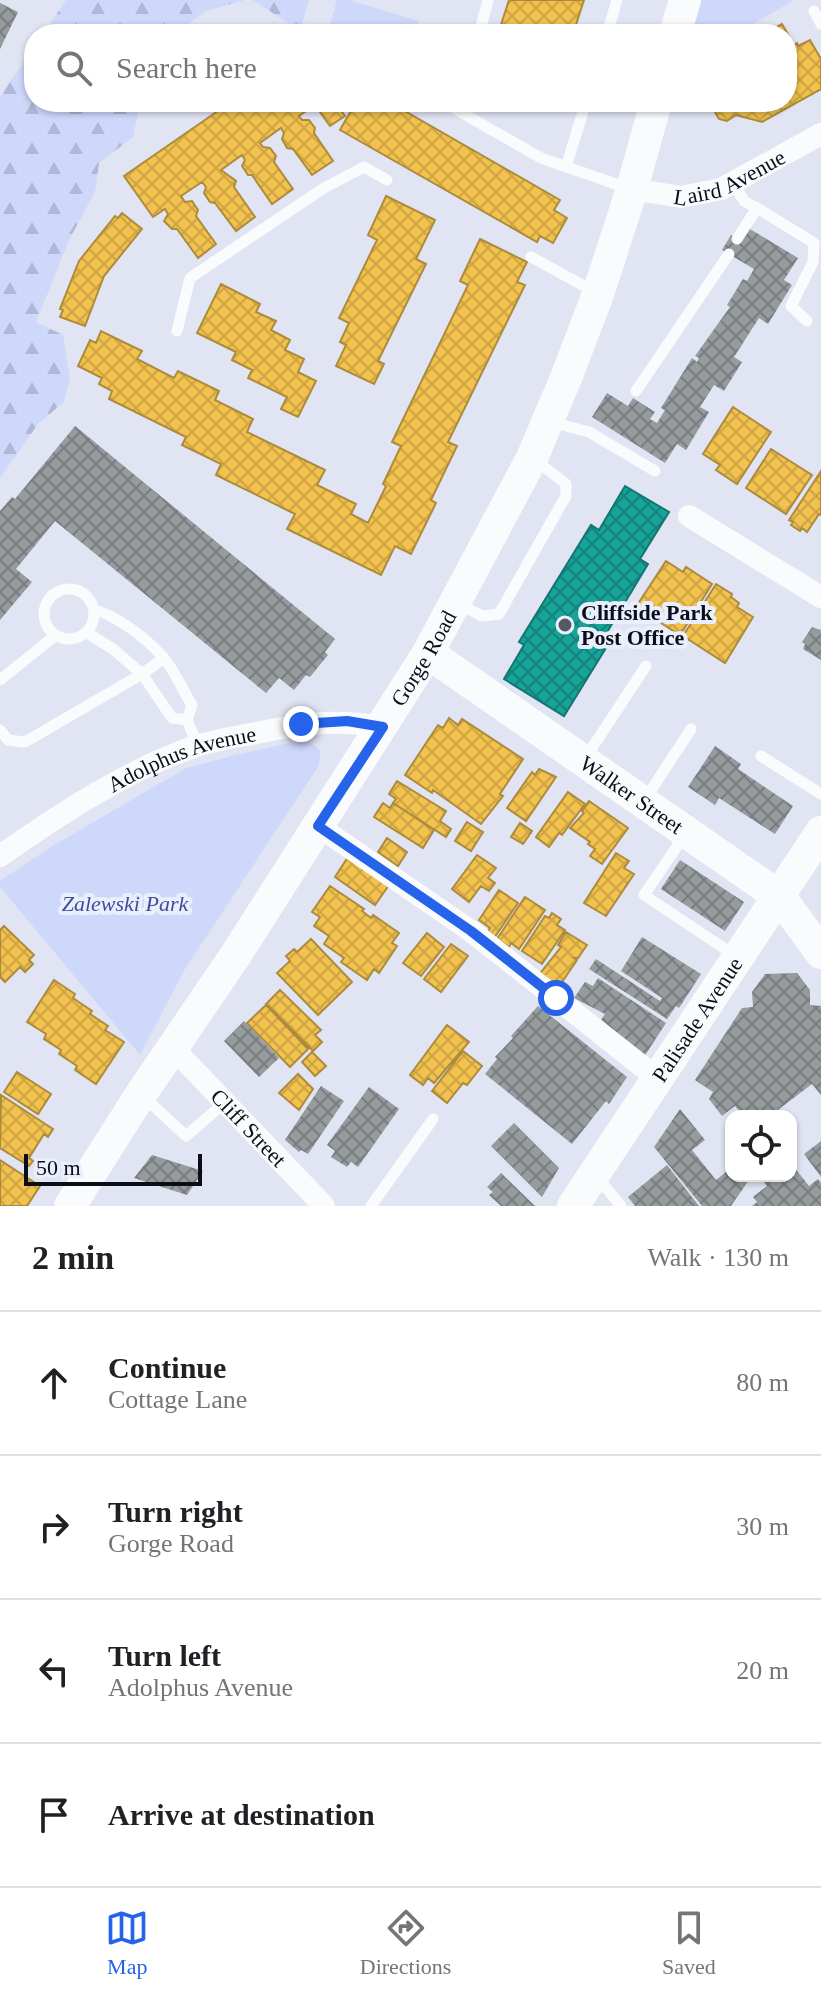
<!DOCTYPE html>
<meta charset="utf-8">
<style>
:root{--surface:#fff;--page:#f6f6f6;--text:#202124;--muted:#757577;--line:#e0e0e0;--accent:#2563eb}
body{margin:0;font-family:Georgia,serif;background:var(--page);color:var(--text)}
.controls{position:absolute;right:24px;bottom:24px;display:grid;overflow:hidden;border-radius:16px;box-shadow:0 2px 6px #0004}
.controls button{width:72px;height:72px;display:grid;place-items:center;padding:0;border:0;border-bottom:2px solid var(--line);background:var(--surface);color:var(--text);font:40px sans-serif}
.scale{position:absolute;left:24px;bottom:20px;width:178px;box-sizing:border-box;padding-left:8px;border:4px solid #0b0e16;border-top:0;font-size:22px;line-height:28px;white-space:nowrap;color:#0b0e16;-webkit-text-stroke:6px #eaeffe;paint-order:stroke}
.stop{position:absolute;width:24px;height:24px;margin:-18px;border:6px solid #2563eb;border-radius:50%;background:#fff}
.stop.end{background:#2563eb;border-color:#fff;box-shadow:0 2px 8px #0008}
.list{margin:0;padding:0;list-style:none}
h2{display:flex;justify-content:space-between;align-items:center;height:104px;margin:0;padding:0 32px;font-size:34px}
h2 small{font-size:26px;font-weight:400;color:var(--muted)}
.list li{display:grid;grid-template-columns:52px 1fr auto;gap:24px;align-items:center;box-sizing:border-box;height:144px;padding:0 32px;border-top:2px solid var(--line)}
.list b{display:block;font-size:30px;white-space:nowrap}
.list p{margin:0;font-size:26px;white-space:nowrap;color:var(--muted)}
.list em{font-size:26px;font-style:normal;color:var(--muted)}
.icon{flex:none;width:44px;height:44px;fill:none;stroke:currentColor;stroke-width:2;stroke-linecap:round;stroke-linejoin:round}
.map{position:relative;flex:none;width:821px;height:1206px;overflow:hidden}
.search{position:absolute;background:var(--surface);box-shadow:0 2px 6px #0004;left:24px;right:24px;top:24px;height:88px;display:flex;align-items:center;gap:20px;box-sizing:border-box;padding:0 28px;border-radius:32px;color:var(--muted);font-size:30px}
.sheet{height:680px;background:var(--surface)}
nav{display:flex;justify-content:space-around;align-items:center;box-sizing:border-box;height:112px;border-top:2px solid var(--line);background:var(--surface);font-size:22px;color:var(--muted)}
nav a{display:grid;justify-items:center;gap:4px}
nav .on{color:var(--accent)}
.map>svg:first-child{display:block}
.forest{fill:url(#forest-firs)}
.park{fill:#ced8fa}
.homes{fill:url(#homes-cross-hatch);stroke:#ad8b3d;stroke-width:2}
.public{fill:url(#public-cross-hatch);stroke:#137671;stroke-width:2}
.building{fill:url(#building-cross-hatch)}
.lines{fill:none;stroke-linecap:round;stroke-linejoin:round}
.lane{stroke:#fafbfd;stroke-width:11}
.street{stroke:#fafbfd;stroke-width:22}
.secondary{stroke:#fafbfd;stroke-width:32}
.route{stroke:#2563eb;stroke-width:10}
.poi-dot{fill:#565963;stroke:#eaeffe;stroke-width:3}
.labels{text-anchor:middle;stroke-width:8;stroke-linejoin:round;paint-order:stroke}
.street-label{font-size:22px;fill:#0b0e16;stroke:#eaeffe}
.poi-label{font-size:22px;font-weight:bold;fill:#0b0e16;stroke:#eaeffe;text-anchor:start}
.park-label{font-size:22px;font-style:italic;fill:#404e9a;stroke:#eaeffe}
</style>
<div class="map">
<svg width="821" height="1206" viewBox="0 0 821 1206">
<defs>
<pattern id="forest-firs" width="22" height="20" patternUnits="userSpaceOnUse" patternTransform="scale(2)"><rect width="22" height="20" fill="#ced8fa"/><path d="M5 1l3.5 6h-7zM16 11l3.5 6h-7z" fill="#b0b8d6"/></pattern>
<pattern id="homes-cross-hatch" width="8" height="8" patternUnits="userSpaceOnUse" patternTransform="scale(2)"><rect width="8" height="8" fill="#f2c14e"/><path d="M0 0l8 8M0 8l8-8" fill="none" stroke="#cea543"/></pattern>
<pattern id="public-cross-hatch" width="8" height="8" patternUnits="userSpaceOnUse" patternTransform="scale(2)"><rect width="8" height="8" fill="#17a398"/><path d="M0 0l8 8M0 8l8-8" fill="none" stroke="#13837b"/></pattern>
<pattern id="building-cross-hatch" width="8" height="8" patternUnits="userSpaceOnUse" patternTransform="scale(2)"><rect width="8" height="8" fill="#969b9e"/><path d="M0 0l8 8M0 8l8-8" fill="none" stroke="#797d80"/></pattern>
</defs>
<rect width="100%" height="100%" fill="#e1e5f3"/>
<path class="forest" d="M 66,0 L 245,0 L 206,11 L 175,34 L 43,34 Z
M 253,0 L 309,0 L 300,31 Z
M 34,47 L 34,102 L 140,102 L 133,137 L 99,163 L 95,192 L 69,240 L 36,322 L 63,335 L 70,378 L 64,402 L 38,424 L 0,478 L 0,96 Z"/>
<path class="park" d="M 337,0 L 349,0 L 419,21 L 415,34 L 327,34 Z
M 685,0 L 794,0 L 736,34 L 685,34 Z
M 310,742 L 321,751 L 318,767 L 185,969 L 140,1055 L 0,887 L 0,881 L 54,845 L 186,768 L 235,755 L 290,743 Z"/>
<path class="homes" d="M 509,0 L 584,0 L 573,34 L 498,34 Z
M 782,24 L 794,45 L 797,43 L 798,46 L 810,40 L 821,59 L 821,89 L 762,122 L 736,115 L 727,121 L 719,119 L 715,112 L 717,102 L 787,102 L 787,34 L 765,34 Z
M 231,102 L 319,102 L 299,116 L 302,120 L 309,120 L 315,128 L 314,133 L 333,161 L 312,175 L 293,149 L 287,148 L 282,139 L 284,133 L 281,128 L 260,143 L 263,147 L 270,148 L 276,156 L 274,162 L 293,189 L 272,204 L 252,175 L 248,175 L 242,166 L 245,160 L 242,155 L 221,170 L 236,181 L 234,187 L 255,217 L 236,231 L 215,203 L 210,202 L 204,193 L 206,187 L 202,182 L 181,196 L 185,202 L 192,201 L 198,210 L 196,216 L 216,244 L 198,258 L 177,229 L 172,229 L 164,221 L 168,214 L 165,209 L 153,217 L 124,176 Z
M 320,102 L 335,102 L 345,116 L 330,126 L 320,112 L 322,105 Z
M 356,102 L 389,102 L 560,200 L 554,210 L 567,218 L 553,243 L 540,236 L 537,242 L 340,130 Z
M 386,196 L 435,220 L 416,259 L 426,264 L 378,361 L 384,364 L 374,384 L 336,366 L 346,345 L 340,342 L 349,323 L 339,318 L 377,240 L 368,235 Z
M 122,213 L 142,229 L 104,276 L 85,326 L 60,317 L 63,310 L 60,309 L 79,261 L 115,216 L 118,218 Z
M 480,239 L 527,262 L 517,282 L 525,285 L 448,442 L 457,446 L 431,500 L 436,503 L 411,554 L 395,546 L 381,575 L 287,529 L 295,514 L 216,475 L 221,464 L 182,445 L 186,437 L 109,399 L 112,391 L 99,384 L 102,378 L 78,366 L 90,340 L 96,343 L 101,331 L 142,351 L 137,359 L 174,378 L 178,371 L 219,391 L 215,400 L 253,419 L 247,432 L 325,470 L 317,485 L 356,504 L 351,514 L 368,523 L 386,486 L 383,484 L 401,446 L 392,442 L 468,285 L 460,281 Z
M 221,284 L 260,304 L 256,312 L 276,321 L 271,330 L 290,340 L 285,350 L 304,359 L 298,372 L 316,381 L 298,417 L 281,409 L 287,397 L 248,378 L 252,370 L 232,360 L 236,352 L 197,333 Z
M 733,407 L 771,432 L 737,484 L 716,470 L 720,465 L 703,454 Z
M 771,449 L 812,475 L 786,514 L 746,488 Z
M 821,471 L 821,515 L 819,514 L 807,532 L 802,528 L 800,531 L 791,525 L 793,522 L 789,520 Z
M 666,561 L 683,572 L 686,567 L 712,584 L 680,635 L 636,607 Z
M 716,584 L 732,594 L 731,597 L 739,603 L 737,607 L 753,617 L 725,663 L 683,636 Z
M 449,718 L 458,725 L 462,719 L 523,759 L 500,794 L 503,796 L 481,824 L 433,790 L 432,793 L 405,775 L 438,725 L 443,728 Z
M 539,769 L 556,777 L 526,821 L 507,808 L 532,772 L 535,775 Z
M 397,781 L 446,811 L 440,821 L 451,829 L 446,837 L 393,803 L 396,799 L 389,794 Z
M 568,792 L 585,804 L 562,835 L 559,833 L 549,847 L 536,837 Z
M 589,801 L 628,828 L 602,864 L 590,856 L 595,849 L 588,844 L 590,842 L 570,828 L 584,813 L 582,811 Z
M 383,803 L 390,808 L 393,803 L 434,830 L 423,848 L 374,817 Z
M 467,822 L 483,832 L 471,851 L 455,841 Z
M 520,823 L 532,831 L 523,844 L 511,837 Z
M 387,838 L 407,852 L 398,866 L 378,852 Z
M 616,853 L 629,861 L 624,868 L 634,874 L 606,916 L 584,903 Z
M 477,855 L 496,868 L 488,878 L 495,883 L 489,891 L 481,886 L 469,902 L 452,889 Z
M 348,857 L 389,885 L 375,905 L 335,877 Z
M 330,886 L 364,909 L 362,911 L 371,918 L 373,915 L 399,933 L 392,943 L 397,946 L 379,973 L 374,969 L 367,980 L 341,962 L 344,958 L 324,944 L 329,936 L 314,926 L 320,917 L 312,912 Z
M 499,890 L 518,903 L 494,938 L 487,933 L 490,928 L 479,920 Z
M 525,897 L 545,910 L 519,949 L 511,943 L 509,947 L 497,939 Z
M 552,913 L 561,919 L 557,925 L 565,930 L 542,964 L 522,951 L 545,916 L 549,918 Z
M 4,926 L 34,955 L 29,960 L 33,964 L 25,972 L 20,967 L 5,982 L 0,977 L 0,930 Z
M 566,932 L 587,945 L 578,958 L 574,958 L 577,960 L 558,988 L 538,976 L 561,947 L 558,945 Z
M 427,933 L 444,947 L 421,976 L 403,963 Z
M 311,939 L 352,982 L 318,1015 L 277,973 L 290,961 L 286,956 L 294,949 L 297,952 Z
M 451,944 L 468,956 L 441,992 L 424,979 Z
M 54,980 L 75,994 L 73,998 L 92,1011 L 90,1014 L 108,1026 L 105,1030 L 124,1042 L 96,1084 L 75,1070 L 77,1066 L 59,1054 L 61,1050 L 44,1039 L 46,1034 L 27,1022 Z
M 280,990 L 321,1030 L 315,1035 L 322,1042 L 313,1051 L 266,1004 Z
M 266,1005 L 308,1049 L 290,1067 L 247,1023 Z
M 447,1025 L 469,1042 L 434,1083 L 428,1078 L 423,1085 L 410,1075 Z
M 463,1051 L 482,1066 L 467,1085 L 463,1083 L 447,1103 L 432,1091 Z
M 312,1052 L 326,1066 L 315,1076 L 302,1062 Z
M 17,1072 L 51,1094 L 38,1114 L 4,1092 Z
M 298,1074 L 313,1089 L 299,1110 L 279,1093 Z
M 1,1095 L 53,1129 L 48,1137 L 44,1134 L 29,1158 L 33,1161 L 29,1166 L 0,1148 Z
M 0,1160 L 40,1186 L 27,1206 L 0,1206 Z"/>
<path class="public" d="M 625,486 L 669,512 L 640,559 L 648,564 L 603,639 L 609,643 L 564,716 L 504,679 L 524,645 L 519,642 L 591,525 L 599,530 Z"/>
<path class="building" d="M 0,3 L 18,12 L 0,49 Z
M 745,226 L 798,258 L 784,280 L 792,285 L 768,324 L 759,318 L 734,357 L 742,362 L 724,391 L 714,385 L 700,407 L 709,412 L 686,450 L 677,444 L 665,463 L 592,417 L 607,393 L 628,406 L 633,398 L 655,412 L 650,419 L 657,423 L 665,410 L 661,408 L 692,358 L 697,362 L 699,358 L 695,356 L 730,307 L 727,305 L 743,279 L 747,281 L 754,269 L 722,250 L 731,235 L 738,239 Z
M 75,426 L 335,639 L 325,652 L 328,655 L 310,677 L 306,675 L 294,690 L 279,678 L 266,693 L 55,521 L 16,569 L 32,582 L 0,620 L 0,511 L 12,497 L 15,499 Z
M 812,627 L 821,630 L 821,660 L 803,649 L 805,644 L 802,642 Z
M 715,746 L 741,764 L 738,769 L 793,806 L 775,834 L 719,798 L 715,805 L 688,787 Z
M 680,860 L 744,902 L 725,931 L 661,889 Z
M 642,937 L 701,974 L 679,1008 L 676,1006 L 667,1019 L 589,969 L 596,959 L 660,1001 L 662,998 L 621,971 Z
M 797,973 L 810,990 L 810,1005 L 821,1006 L 821,1095 L 812,1084 L 770,1116 L 743,1116 L 735,1106 L 722,1116 L 709,1099 L 713,1092 L 695,1080 L 742,1008 L 753,1007 L 752,992 L 765,974 Z
M 598,978 L 666,1023 L 642,1060 L 599,1023 L 605,1014 L 574,998 L 585,982 L 593,986 Z
M 538,1006 L 627,1077 L 609,1104 L 606,1101 L 572,1144 L 485,1074 L 497,1059 L 495,1057 L 513,1038 L 511,1036 Z
M 244,1021 L 279,1058 L 259,1077 L 224,1041 Z
M 321,1086 L 344,1101 L 308,1154 L 301,1150 L 299,1152 L 285,1140 Z
M 369,1087 L 399,1109 L 358,1167 L 351,1162 L 347,1167 L 331,1157 L 335,1151 L 327,1145 Z
M 680,1109 L 705,1140 L 692,1150 L 716,1180 L 731,1168 L 731,1176 L 746,1176 L 749,1180 L 731,1206 L 702,1206 L 654,1147 Z
M 514,1123 L 559,1168 L 542,1197 L 491,1146 Z
M 821,1141 L 821,1177 L 804,1154 Z
M 152,1155 L 203,1171 L 187,1195 L 134,1178 Z
M 791,1163 L 809,1186 L 818,1179 L 821,1183 L 821,1206 L 752,1206 L 757,1202 L 753,1197 L 767,1186 L 763,1181 L 769,1176 L 791,1176 Z
M 667,1165 L 699,1206 L 635,1206 L 628,1197 Z
M 501,1173 L 535,1206 L 501,1206 L 489,1195 L 493,1192 L 487,1187 Z"/>
<g class="lines">
<path class="lane" d="M 814,11 L 821,24
M 479,34 L 488,0
M 607,34 L 617,0
M 460,102 L 457,110 L 541,158 L 630,189
M 566,167 L 586,102
M 733,182 L 744,201 L 757,208 L 737,239
M 757,208 L 814,243 L 813,262 L 791,306 L 807,321
M 531,257 L 597,293
M 177,331 L 190,278 L 324,188 L 364,167 L 387,180
M 636,391 L 729,254
M 551,422 L 589,432 L 655,471
M44 614a25 25 0 1 1 50 0a25 25 0 1 1-50 0Z
M 459,604 L 482,616 L 499,614 L 566,496 L 566,484 L 534,459
M 94,610 C 116,615 146,638 162,656 C 174,669 182,689 192,705 L 187,720 L 198,746
M 86,632 L 113,649 L 142,674 L 172,718 L 187,720
M 0,680 L 56,635
M 0,730 L 8,740 L 25,742 L 142,674 L 164,658
M 761,756 L 821,794
M 584,760 L 646,666
M 644,801 L 691,729
M 684,836 L 644,895 L 737,957
M 144,1097 L 186,1136 L 224,1103
M 597,1177 L 621,1206
M 371,1206 L 433,1119"/>
<g class="street">
<path id="s1" d="M 632,189 L 681,197 L 721,189 L 821,134"/>
<path d="M 689,516 L 821,597"/>
<path d="M 318,826 L 471,931 L 657,1078"/>
<path id="s2" d="M 0,856 C 60,814 127,770 196,746 C 215,740 236,737 256,733 C 303,723 335,719 383,727"/>
<path id="s3" d="M 173,1048 L 324,1206"/>
</g>
<g class="secondary">
<path d="M 675,34 L 685,0"/>
<path id="s4" d="M 428,653 L 780,897 L 821,953"/>
<path id="s5" d="M 70,1206 L 141,1094 L 235,956 L 428,653 L 532,458 L 566,378 L 598,294 L 632,189 L 656,102"/>
<path id="s6" d="M 573,1206 L 821,832"/>
</g>
</g>
<g class="lines">
<path class="route" d="M 301,724 L 347,721 L 383,727 L 318,826 L 471,931 L 556,998"/>
</g>
<circle class="poi-dot" cx="565" cy="625" r="8"/>
<g class="labels">
<g class="street-label">
<text dy="8" stroke="none"><textPath href="#s1" startOffset="102">Laird Avenue</textPath></text>
<text dy="8" stroke="none"><textPath href="#s5" startOffset="652">Gorge Road</textPath></text>
<text dy="8" stroke="none"><textPath href="#s2" startOffset="208">Adolphus Avenue</textPath></text>
<text dy="8" stroke="none"><textPath href="#s4" startOffset="248">Walker Street</textPath></text>
<text dy="8" stroke="none"><textPath href="#s6" startOffset="224">Palisade Avenue</textPath></text>
<text dy="8" stroke="none"><textPath href="#s3" startOffset="110">Cliff Street</textPath></text>
</g>
<g class="poi-label">
<text x="581" y="620">Cliffside Park<tspan x="581" dy="25">Post Office</tspan></text>
</g>
<g class="park-label">
<text x="125" y="911">Zalewski Park</text>
</g>
</g>
</svg>
<div class="controls">
<button><svg class="icon" aria-label="locate" viewBox="0 0 24 24"><circle cx="12" cy="12" r="6"/><path d="M12 2v4M12 18v4M2 12h4M18 12h4"/></svg></button>
</div>
<div class="scale">50 m</div>
<div class="stop" style="left:556px;top:998px"></div>
<div class="stop end" style="left:301px;top:724px"></div>
<div class="search"><svg class="icon" aria-label="search" viewBox="0 0 24 24"><circle cx="10" cy="10" r="6"/><path d="M15 15l6 6"/></svg>Search here</div>
</div>
<section class="sheet">
<h2>2 min<small>Walk · 130 m</small></h2>
<ul class="list">
<li><svg class="icon" aria-label="ahead" viewBox="0 0 24 24"><path d="M12 20V5M6 11l6-6 6 6"/></svg><div><b>Continue</b><p>Cottage Lane</p></div><em>80 m</em></li>
<li><svg class="icon" aria-label="right" viewBox="0 0 24 24"><path d="M7 20v-9h11M14 6l5 5-5 5"/></svg><div><b>Turn right</b><p>Gorge Road</p></div><em>30 m</em></li>
<li><svg class="icon" aria-label="left" viewBox="0 0 24 24"><path d="M17 20v-9H6M10 6l-5 5 5 5"/></svg><div><b>Turn left</b><p>Adolphus Avenue</p></div><em>20 m</em></li>
<li><svg class="icon" aria-label="arrive" viewBox="0 0 24 24"><path d="M6 21V4h12l-3 4 3 4H6"/></svg><div><b>Arrive at destination</b></div></li>
</ul>
</section>
<nav>
<a class="on"><svg class="icon" aria-label="map" viewBox="0 0 24 24"><path d="M3 6l6-2 6 2 6-2v14l-6 2-6-2-6 2zM9 4v14M15 6v14"/></svg>Map</a>
<a><svg class="icon" aria-label="directions" viewBox="0 0 24 24"><path d="M12 3l9 9-9 9-9-9zM9 14v-3h6M13 9l2 2-2 2"/></svg>Directions</a>
<a><svg class="icon" aria-label="saved" viewBox="0 0 24 24"><path d="M7 4h10v16l-5-4-5 4z"/></svg>Saved</a>
</nav>
